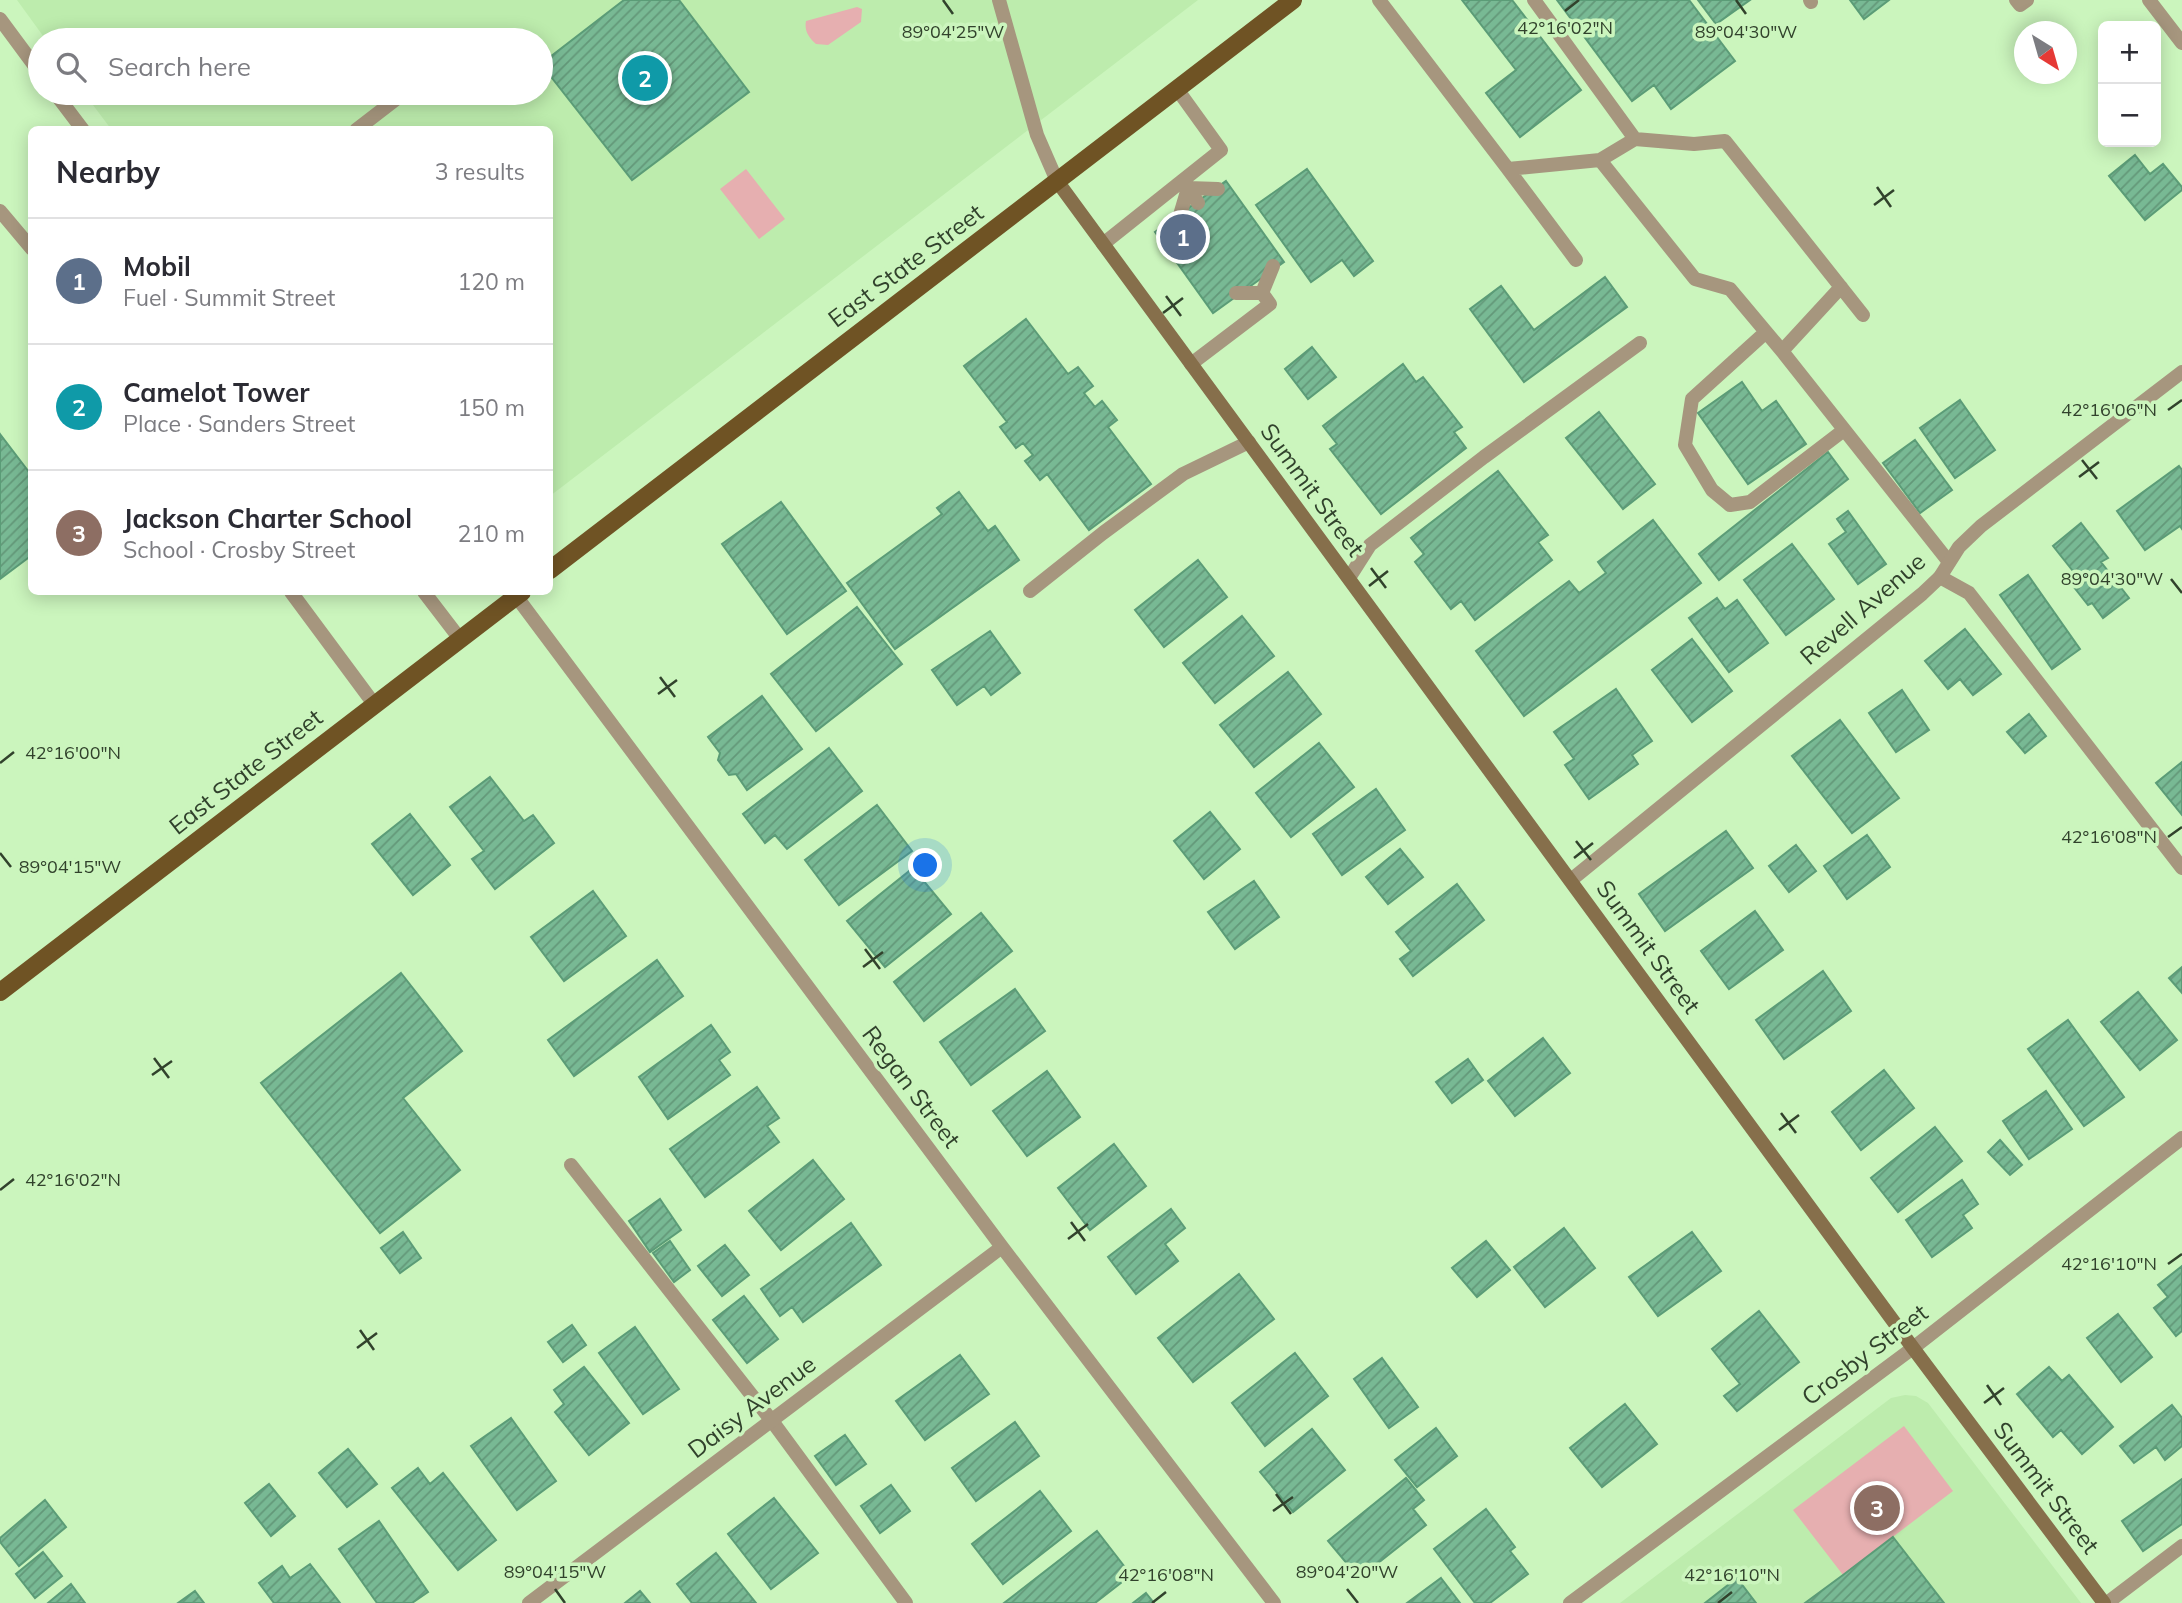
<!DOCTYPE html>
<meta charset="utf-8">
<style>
:root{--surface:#fff;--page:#f2f2f3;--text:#2b2b33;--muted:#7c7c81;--line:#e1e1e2;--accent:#8f39a7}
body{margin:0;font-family:Mulish,sans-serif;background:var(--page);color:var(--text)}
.controls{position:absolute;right:21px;top:21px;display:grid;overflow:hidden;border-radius:10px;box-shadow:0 4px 18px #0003}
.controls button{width:63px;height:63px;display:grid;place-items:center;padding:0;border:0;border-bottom:2px solid var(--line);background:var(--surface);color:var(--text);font:35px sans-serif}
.compass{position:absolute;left:2014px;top:21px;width:63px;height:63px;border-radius:50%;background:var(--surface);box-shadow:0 4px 18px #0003;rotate:143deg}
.you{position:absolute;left:926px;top:866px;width:24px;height:24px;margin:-18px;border:5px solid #fff;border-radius:50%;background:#1a73e8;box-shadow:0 0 0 10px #1a73e833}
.badge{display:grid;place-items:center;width:46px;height:46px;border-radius:50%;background:var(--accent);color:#fff;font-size:23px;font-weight:700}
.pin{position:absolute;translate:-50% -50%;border:4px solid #fff;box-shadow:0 2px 7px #0006}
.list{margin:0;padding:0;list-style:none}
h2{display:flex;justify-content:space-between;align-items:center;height:91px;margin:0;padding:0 28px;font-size:30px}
h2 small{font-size:23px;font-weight:400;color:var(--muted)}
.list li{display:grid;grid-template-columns:46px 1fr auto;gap:21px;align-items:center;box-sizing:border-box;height:126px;padding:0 28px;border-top:2px solid var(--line)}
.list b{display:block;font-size:26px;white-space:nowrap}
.list p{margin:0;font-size:23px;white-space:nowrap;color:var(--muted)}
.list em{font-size:23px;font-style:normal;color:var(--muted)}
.icon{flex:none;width:38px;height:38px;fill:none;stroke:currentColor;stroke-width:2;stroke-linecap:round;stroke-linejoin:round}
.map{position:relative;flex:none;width:2182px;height:1603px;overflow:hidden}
.search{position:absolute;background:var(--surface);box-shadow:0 4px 18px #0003;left:28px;top:28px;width:525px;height:77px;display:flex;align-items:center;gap:18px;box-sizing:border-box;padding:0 24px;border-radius:38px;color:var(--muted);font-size:26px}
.panel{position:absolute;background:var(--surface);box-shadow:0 4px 18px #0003;left:28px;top:126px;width:525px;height:469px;border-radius:10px}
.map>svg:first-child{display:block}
.built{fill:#bdecad}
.green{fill:#e6afb0}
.building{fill:url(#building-hatch);stroke:#5b9c77;stroke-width:2}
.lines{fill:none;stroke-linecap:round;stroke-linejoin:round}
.lane{stroke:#a6967e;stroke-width:14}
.street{stroke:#a6967e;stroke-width:14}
.secondary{stroke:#866f4b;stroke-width:14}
.primary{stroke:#6f5324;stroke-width:18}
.ticks{fill:none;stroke:#31422c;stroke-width:2.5}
.labels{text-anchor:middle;stroke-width:7;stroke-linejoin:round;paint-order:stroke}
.street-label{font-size:24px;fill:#31422c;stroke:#cbf5bd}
.ticks-label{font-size:18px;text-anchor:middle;fill:#31422c;stroke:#cbf5bd;stroke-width:7;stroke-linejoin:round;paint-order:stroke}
</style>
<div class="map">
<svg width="2182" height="1603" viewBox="0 0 2182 1603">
<defs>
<pattern id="building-hatch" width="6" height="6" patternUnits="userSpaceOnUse" patternTransform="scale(1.75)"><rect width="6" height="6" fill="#78b994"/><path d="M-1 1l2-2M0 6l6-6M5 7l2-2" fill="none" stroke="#639879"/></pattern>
</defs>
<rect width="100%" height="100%" fill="#cbf5bd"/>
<path class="built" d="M 17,0 L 1198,0 L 550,496 L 550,130 L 111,129 L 84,93 L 541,93 L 541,40 L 46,40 Z
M 1905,1395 L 1916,1396 L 1928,1403 L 2081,1603 L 1620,1603 L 1891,1398 Z"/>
<path class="green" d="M 857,7 L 862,9 L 861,22 L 828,45 L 816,44 C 809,38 804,31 806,21 Z
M 746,169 L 785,219 L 759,239 L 720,189 Z
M 1904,1426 L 1953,1491 L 1843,1575 L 1793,1510 Z"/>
<path class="building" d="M 624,0 L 679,0 L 749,92 L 632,180 L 541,64 Z
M 1462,0 L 1512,0 L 1581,90 L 1520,137 L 1486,93 L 1516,70 Z
M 1557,0 L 1689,0 L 1735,61 L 1671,109 L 1654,85 L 1632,101 Z
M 1698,0 L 1750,0 L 1716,24 Z
M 1850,0 L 1889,0 L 1864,19 Z
M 2135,155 L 2150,174 L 2163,164 L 2182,187 L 2182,190 L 2145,220 L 2109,176 Z
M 1307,169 L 1373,261 L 1354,276 L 1342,260 L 1311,282 L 1256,205 Z
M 1226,181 L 1284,262 L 1213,313 L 1155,232 Z
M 1605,277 L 1627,307 L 1524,382 L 1470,309 L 1501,286 L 1534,330 Z
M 1026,319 L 1068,374 L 1078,367 L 1093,386 L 1084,393 L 1095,407 L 1102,401 L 1117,420 L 1108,427 L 1151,484 L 1089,530 L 1047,474 L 1040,480 L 1025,461 L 1033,455 L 1023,443 L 1016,448 L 1000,427 L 1007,422 L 964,366 Z
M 1312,347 L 1336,377 L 1308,399 L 1285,369 Z
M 1403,364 L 1416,382 L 1423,377 L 1462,427 L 1454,432 L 1466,448 L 1381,514 L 1330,449 L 1337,444 L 1323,426 Z
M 1742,382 L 1762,411 L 1776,401 L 1806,444 L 1748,484 L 1698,413 Z
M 1960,400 L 1995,450 L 1955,478 L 1920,428 Z
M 1599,412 L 1655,484 L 1623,509 L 1566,438 Z
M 0,434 L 32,476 L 32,555 L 0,579 Z
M 1915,440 L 1952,490 L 1920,513 L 1883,463 Z
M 1828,452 L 1848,479 L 1719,580 L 1699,554 Z
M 2179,466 L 2182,470 L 2182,529 L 2180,526 L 2145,550 L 2117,511 Z
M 1498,471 L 1548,535 L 1538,542 L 1552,560 L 1475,620 L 1461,601 L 1451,609 L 1415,562 L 1424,554 L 1411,538 Z
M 959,492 L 988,531 L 995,526 L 1019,560 L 895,649 L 847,583 L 942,514 L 937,508 Z
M 781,502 L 846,591 L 787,634 L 722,544 Z
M 1848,511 L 1886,564 L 1858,584 L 1829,544 L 1846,532 L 1837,519 Z
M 1653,520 L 1701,583 L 1524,716 L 1476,651 L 1569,581 L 1579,593 L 1606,573 L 1598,562 Z
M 2081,523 L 2108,558 L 2101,562 L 2129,598 L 2103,618 L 2092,603 L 2088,605 L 2073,586 L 2080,580 L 2053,546 Z
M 1792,544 L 1834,599 L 1786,635 L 1744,580 Z
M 1198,560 L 1227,597 L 1164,647 L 1135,610 Z
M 2028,575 L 2080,649 L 2052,669 L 2000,595 Z
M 1717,598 L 1725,609 L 1737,600 L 1768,643 L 1729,672 L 1689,618 Z
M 857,607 L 902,664 L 816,731 L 771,674 Z
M 1242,616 L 1274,656 L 1215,703 L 1183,663 Z
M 1965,629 L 2001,674 L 1973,695 L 1960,679 L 1948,689 L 1925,661 Z
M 990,631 L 1020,673 L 991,695 L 984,686 L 957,705 L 932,670 Z
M 1692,639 L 1732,691 L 1692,722 L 1652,670 Z
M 1288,672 L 1321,714 L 1254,767 L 1220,725 Z
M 1616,689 L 1652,741 L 1632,755 L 1638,764 L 1589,799 L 1565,765 L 1574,759 L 1554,732 Z
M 1902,690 L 1929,730 L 1896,752 L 1869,713 Z
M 762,696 L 802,749 L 747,790 L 736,774 L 729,775 L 718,760 L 720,753 L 708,737 Z
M 2029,714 L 2046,736 L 2025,753 L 2007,732 Z
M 1840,720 L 1899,798 L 1852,833 L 1792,756 Z
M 1319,743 L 1354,787 L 1291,837 L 1256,793 Z
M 829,748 L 862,791 L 787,849 L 775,835 L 765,843 L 743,814 Z
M 2182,762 L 2182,815 L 2156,783 Z
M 490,777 L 524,821 L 533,815 L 554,843 L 495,889 L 472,859 L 484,851 L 450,807 Z
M 1376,789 L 1405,830 L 1342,875 L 1313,834 Z
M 877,805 L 912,851 L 839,905 L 805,860 Z
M 1210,812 L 1240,849 L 1204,879 L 1174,841 Z
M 410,814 L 450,865 L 413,895 L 372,844 Z
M 1726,831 L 1753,868 L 1665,931 L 1639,894 Z
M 1867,835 L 1890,867 L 1847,899 L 1824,866 Z
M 1796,845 L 1816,871 L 1789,892 L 1769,866 Z
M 1400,849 L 1423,877 L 1388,904 L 1366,877 Z
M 913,868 L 951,914 L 885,967 L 847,921 Z
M 1254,881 L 1279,917 L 1235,949 L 1208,912 Z
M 1457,884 L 1484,920 L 1413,976 L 1400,959 L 1411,951 L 1396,932 Z
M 593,891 L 626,936 L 564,981 L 531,937 Z
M 1755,911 L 1783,950 L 1729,989 L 1701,951 Z
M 981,913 L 1012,951 L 924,1021 L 894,982 Z
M 657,960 L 683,996 L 574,1076 L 548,1040 Z
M 2182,967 L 2182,993 L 2169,978 Z
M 1823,971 L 1851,1011 L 1784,1059 L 1756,1020 Z
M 401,973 L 462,1051 L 403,1098 L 460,1170 L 380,1233 L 261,1083 Z
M 1015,989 L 1045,1031 L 971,1085 L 940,1042 Z
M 2138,992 L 2177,1040 L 2140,1070 L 2101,1022 Z
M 2068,1020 L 2124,1097 L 2084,1126 L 2028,1049 Z
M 711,1025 L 730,1052 L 719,1060 L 730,1075 L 668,1119 L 639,1077 Z
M 1543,1038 L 1570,1073 L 1515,1116 L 1488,1081 Z
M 1468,1059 L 1483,1080 L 1452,1103 L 1436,1082 Z
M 1884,1070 L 1914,1108 L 1861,1150 L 1832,1112 Z
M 1047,1071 L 1080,1117 L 1027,1156 L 993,1111 Z
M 757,1087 L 779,1118 L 767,1126 L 779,1142 L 705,1197 L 670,1149 Z
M 2046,1091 L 2072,1129 L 2029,1159 L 2003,1121 Z
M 1935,1127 L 1962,1161 L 1898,1212 L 1871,1178 Z
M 2000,1140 L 2022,1165 L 2010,1175 L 1988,1152 Z
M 1114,1144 L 1146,1186 L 1090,1230 L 1058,1188 Z
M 813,1160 L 844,1199 L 781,1250 L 749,1211 Z
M 1962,1180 L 1978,1204 L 1963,1215 L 1972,1228 L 1932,1257 L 1906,1220 Z
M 660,1199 L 681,1230 L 650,1252 L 629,1221 Z
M 1171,1209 L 1185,1228 L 1165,1244 L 1178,1261 L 1136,1294 L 1108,1257 Z
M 851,1223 L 881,1265 L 803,1322 L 792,1307 L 780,1316 L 761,1289 Z
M 1564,1228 L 1595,1268 L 1545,1307 L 1514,1267 Z
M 403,1232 L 421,1258 L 400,1273 L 381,1248 Z
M 1692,1232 L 1721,1271 L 1658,1316 L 1629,1277 Z
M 670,1241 L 690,1270 L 674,1282 L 653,1253 Z
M 1486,1241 L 1510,1270 L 1477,1297 L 1452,1268 Z
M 725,1245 L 749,1275 L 722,1296 L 698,1266 Z
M 2182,1266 L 2182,1331 L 2176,1336 L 2154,1308 L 2168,1297 L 2158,1285 Z
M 1239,1274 L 1274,1319 L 1193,1382 L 1158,1338 Z
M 744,1296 L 778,1339 L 747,1363 L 713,1320 Z
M 1759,1311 L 1799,1362 L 1737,1411 L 1724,1396 L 1740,1384 L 1712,1349 Z
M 2118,1314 L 2152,1357 L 2121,1382 L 2087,1338 Z
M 572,1325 L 586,1345 L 563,1362 L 548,1342 Z
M 635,1327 L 679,1389 L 643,1414 L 599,1353 Z
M 1295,1353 L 1328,1396 L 1265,1446 L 1232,1403 Z
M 960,1355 L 989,1394 L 925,1440 L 896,1401 Z
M 1382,1358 L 1418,1407 L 1389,1428 L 1354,1379 Z
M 584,1367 L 629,1423 L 589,1455 L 555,1412 L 564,1404 L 554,1390 Z
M 2049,1367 L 2062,1381 L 2069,1375 L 2113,1427 L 2082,1454 L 2061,1430 L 2053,1437 L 2017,1394 Z
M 1625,1404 L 1657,1444 L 1602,1487 L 1570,1448 Z
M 2172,1405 L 2182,1418 L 2182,1446 L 2165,1460 L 2156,1447 L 2134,1463 L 2120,1446 Z
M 511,1418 L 556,1481 L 517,1510 L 471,1446 Z
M 1015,1422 L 1039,1456 L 976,1501 L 952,1468 Z
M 1436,1428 L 1457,1456 L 1417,1487 L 1395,1460 Z
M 1312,1429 L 1345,1470 L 1293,1512 L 1260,1472 Z
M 845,1435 L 866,1464 L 836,1485 L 815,1456 Z
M 348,1449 L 377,1484 L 347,1507 L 319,1473 Z
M 418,1468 L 430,1484 L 443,1473 L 496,1540 L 458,1570 L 392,1488 Z
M 1406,1478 L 1424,1500 L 1413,1509 L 1426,1525 L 1359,1578 L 1328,1541 Z
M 2182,1479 L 2182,1524 L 2143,1551 L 2122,1521 Z
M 269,1484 L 295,1516 L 271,1536 L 245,1503 Z
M 891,1485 L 910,1511 L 880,1533 L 861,1506 Z
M 1040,1491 L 1071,1531 L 1003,1584 L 972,1544 Z
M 774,1498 L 818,1553 L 771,1589 L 728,1534 Z
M 45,1500 L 66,1527 L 19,1566 L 0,1542 L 0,1538 Z
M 1486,1509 L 1515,1547 L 1510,1551 L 1528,1574 L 1490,1603 L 1475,1603 L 1434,1549 Z
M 379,1521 L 428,1592 L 412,1603 L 377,1603 L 339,1549 Z
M 1097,1531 L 1131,1575 L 1095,1603 L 1004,1603 Z
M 1893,1537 L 1944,1603 L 1805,1603 L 1843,1575 Z
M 43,1552 L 62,1576 L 35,1598 L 16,1574 Z
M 716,1553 L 756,1603 L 692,1603 L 677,1584 Z
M 310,1564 L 340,1603 L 274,1603 L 259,1583 L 282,1566 L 290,1578 Z
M 1441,1578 L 1460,1603 L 1407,1603 Z
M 1737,1578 L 1756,1603 L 1705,1603 Z
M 71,1584 L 85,1603 L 48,1603 Z
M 195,1591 L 204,1603 L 178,1603 Z
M 640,1591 L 650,1603 L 625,1603 Z
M 1146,1593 L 1154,1603 L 1133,1603 Z"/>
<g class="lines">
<path class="lane" d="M 999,0 L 1037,135 L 1057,181
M 1379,0 L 1508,169 L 1600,160 L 1695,279 L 1730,289 L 1782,351
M 1534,0 L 1635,139 L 1694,144 L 1725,141 L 1863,315
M 1810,0 L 1811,2
M 2016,0 L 2020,5 L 2027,0
M 2149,0 L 2182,43
M 1177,89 L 1221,150 L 1182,181
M 1600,160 L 1635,139
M 1508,169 L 1576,260
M 1198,203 L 1188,188 L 1218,189
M 1103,244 L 1182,181 L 1188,188 L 1180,215
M 1841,287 L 1782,351 L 1949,562
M 1236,293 L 1262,293
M 1766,332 L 1692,399 L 1685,445 L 1712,490 L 1730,505 L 1750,502 L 1844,430
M 1191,364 L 1270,304 L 1262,293 L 1273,266
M 1940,577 L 1969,593 L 2182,868
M 1349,578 L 1370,545 L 1484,457 L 1640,343
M 1030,591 L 1103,533 L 1183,474 L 1249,442
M 571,1165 L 772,1421 L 906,1603
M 2107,1603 L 2182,1546"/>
<path class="street" d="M 0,19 L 40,73
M 55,93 L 83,130
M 356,130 L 404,93
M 0,211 L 32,249
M 291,592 L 374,704
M 424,592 L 460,639
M 516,596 L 1002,1247 L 1274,1603
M 1571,880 L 1922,594 L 1940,577 L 1959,547 L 1981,526 L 2182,372
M 529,1603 L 1002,1247
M 1570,1603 L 1913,1348 L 2182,1138"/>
<path class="secondary" d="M 1057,181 L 1913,1348 L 2104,1603"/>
<path class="primary" d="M 550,570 L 1293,0
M 0,992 L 522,592"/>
</g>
<path class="ticks" d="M 943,0 L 953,14M 1736,0 L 1746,14M 1565,11 L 1579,0M 1877,187 L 1891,207M 1874,205 L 1894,190M 1166,296 L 1181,316M 1163,313 L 1183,298M 2168,410 L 2182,400M 2082,460 L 2097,479M 2079,477 L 2099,462M 1371,568 L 1386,588M 2171,579 L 2182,593M 1369,586 L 1388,571M 660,677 L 675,697M 658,694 L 677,680M 0,763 L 14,752M 2168,837 L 2182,827M 1576,841 L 1591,860M 0,853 L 11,867M 1574,858 L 1593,843M 865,949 L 880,969M 863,967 L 883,952M 154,1058 L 169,1078M 152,1075 L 172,1061M 1781,1113 L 1796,1133M 1779,1130 L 1799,1115M 0,1190 L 14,1179M 1071,1222 L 1085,1241M 1068,1239 L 1088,1224M 2168,1264 L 2182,1254M 360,1330 L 374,1350M 357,1348 L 377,1333M 1987,1385 L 2001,1405M 1984,1403 L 2004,1388M 1276,1494 L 1291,1514M 1273,1511 L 1293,1497M 555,1589 L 565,1603M 1347,1589 L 1358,1603M 1152,1603 L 1166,1592M 1718,1603 L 1732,1592"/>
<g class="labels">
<g class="street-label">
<text transform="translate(906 266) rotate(-37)" y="8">East State Street</text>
<text transform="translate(1312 490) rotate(54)" y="8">Summit Street</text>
<text transform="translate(1863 609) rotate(-41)" y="8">Revell Avenue</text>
<text transform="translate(246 772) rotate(-38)" y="8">East State Street</text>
<text transform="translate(1648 947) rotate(54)" y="8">Summit Street</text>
<text transform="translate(911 1087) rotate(53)" y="8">Regan Street</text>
<text transform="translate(1865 1355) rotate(-37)" y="8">Crosby Street</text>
<text transform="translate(752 1407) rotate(-37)" y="8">Daisy Avenue</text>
<text transform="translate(2046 1488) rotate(53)" y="8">Summit Street</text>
</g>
</g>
<g class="ticks-label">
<text x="1565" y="34">42°16'02"N</text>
<text x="953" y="38">89°04'25"W</text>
<text x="1746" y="38">89°04'30"W</text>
<text x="2109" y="416">42°16'06"N</text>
<text x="2112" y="585">89°04'30"W</text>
<text x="73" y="759">42°16'00"N</text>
<text x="2109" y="843">42°16'08"N</text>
<text x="70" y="873">89°04'15"W</text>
<text x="73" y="1186">42°16'02"N</text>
<text x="2109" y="1270">42°16'10"N</text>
<text x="555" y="1578">89°04'15"W</text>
<text x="1347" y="1578">89°04'20"W</text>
<text x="1166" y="1581">42°16'08"N</text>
<text x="1732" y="1581">42°16'10"N</text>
</g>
</svg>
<div class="controls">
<button>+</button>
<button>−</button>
</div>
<svg class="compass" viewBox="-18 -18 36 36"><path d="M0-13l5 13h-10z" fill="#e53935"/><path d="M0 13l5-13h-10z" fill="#7c7c81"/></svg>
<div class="you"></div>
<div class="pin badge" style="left:1183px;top:237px;background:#5c6f8a">1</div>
<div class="pin badge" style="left:645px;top:78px;background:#0f9aa8">2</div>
<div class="pin badge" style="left:1877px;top:1508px;background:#8d6e63">3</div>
<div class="search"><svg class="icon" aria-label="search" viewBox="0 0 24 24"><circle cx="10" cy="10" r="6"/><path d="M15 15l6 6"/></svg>Search here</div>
<section class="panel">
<h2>Nearby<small>3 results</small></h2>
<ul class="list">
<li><span class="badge" style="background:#5c6f8a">1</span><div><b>Mobil</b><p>Fuel · Summit Street</p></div><em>120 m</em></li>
<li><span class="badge" style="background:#0f9aa8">2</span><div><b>Camelot Tower</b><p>Place · Sanders Street</p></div><em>150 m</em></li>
<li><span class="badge" style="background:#8d6e63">3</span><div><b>Jackson Charter School</b><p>School · Crosby Street</p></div><em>210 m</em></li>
</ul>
</section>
</div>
